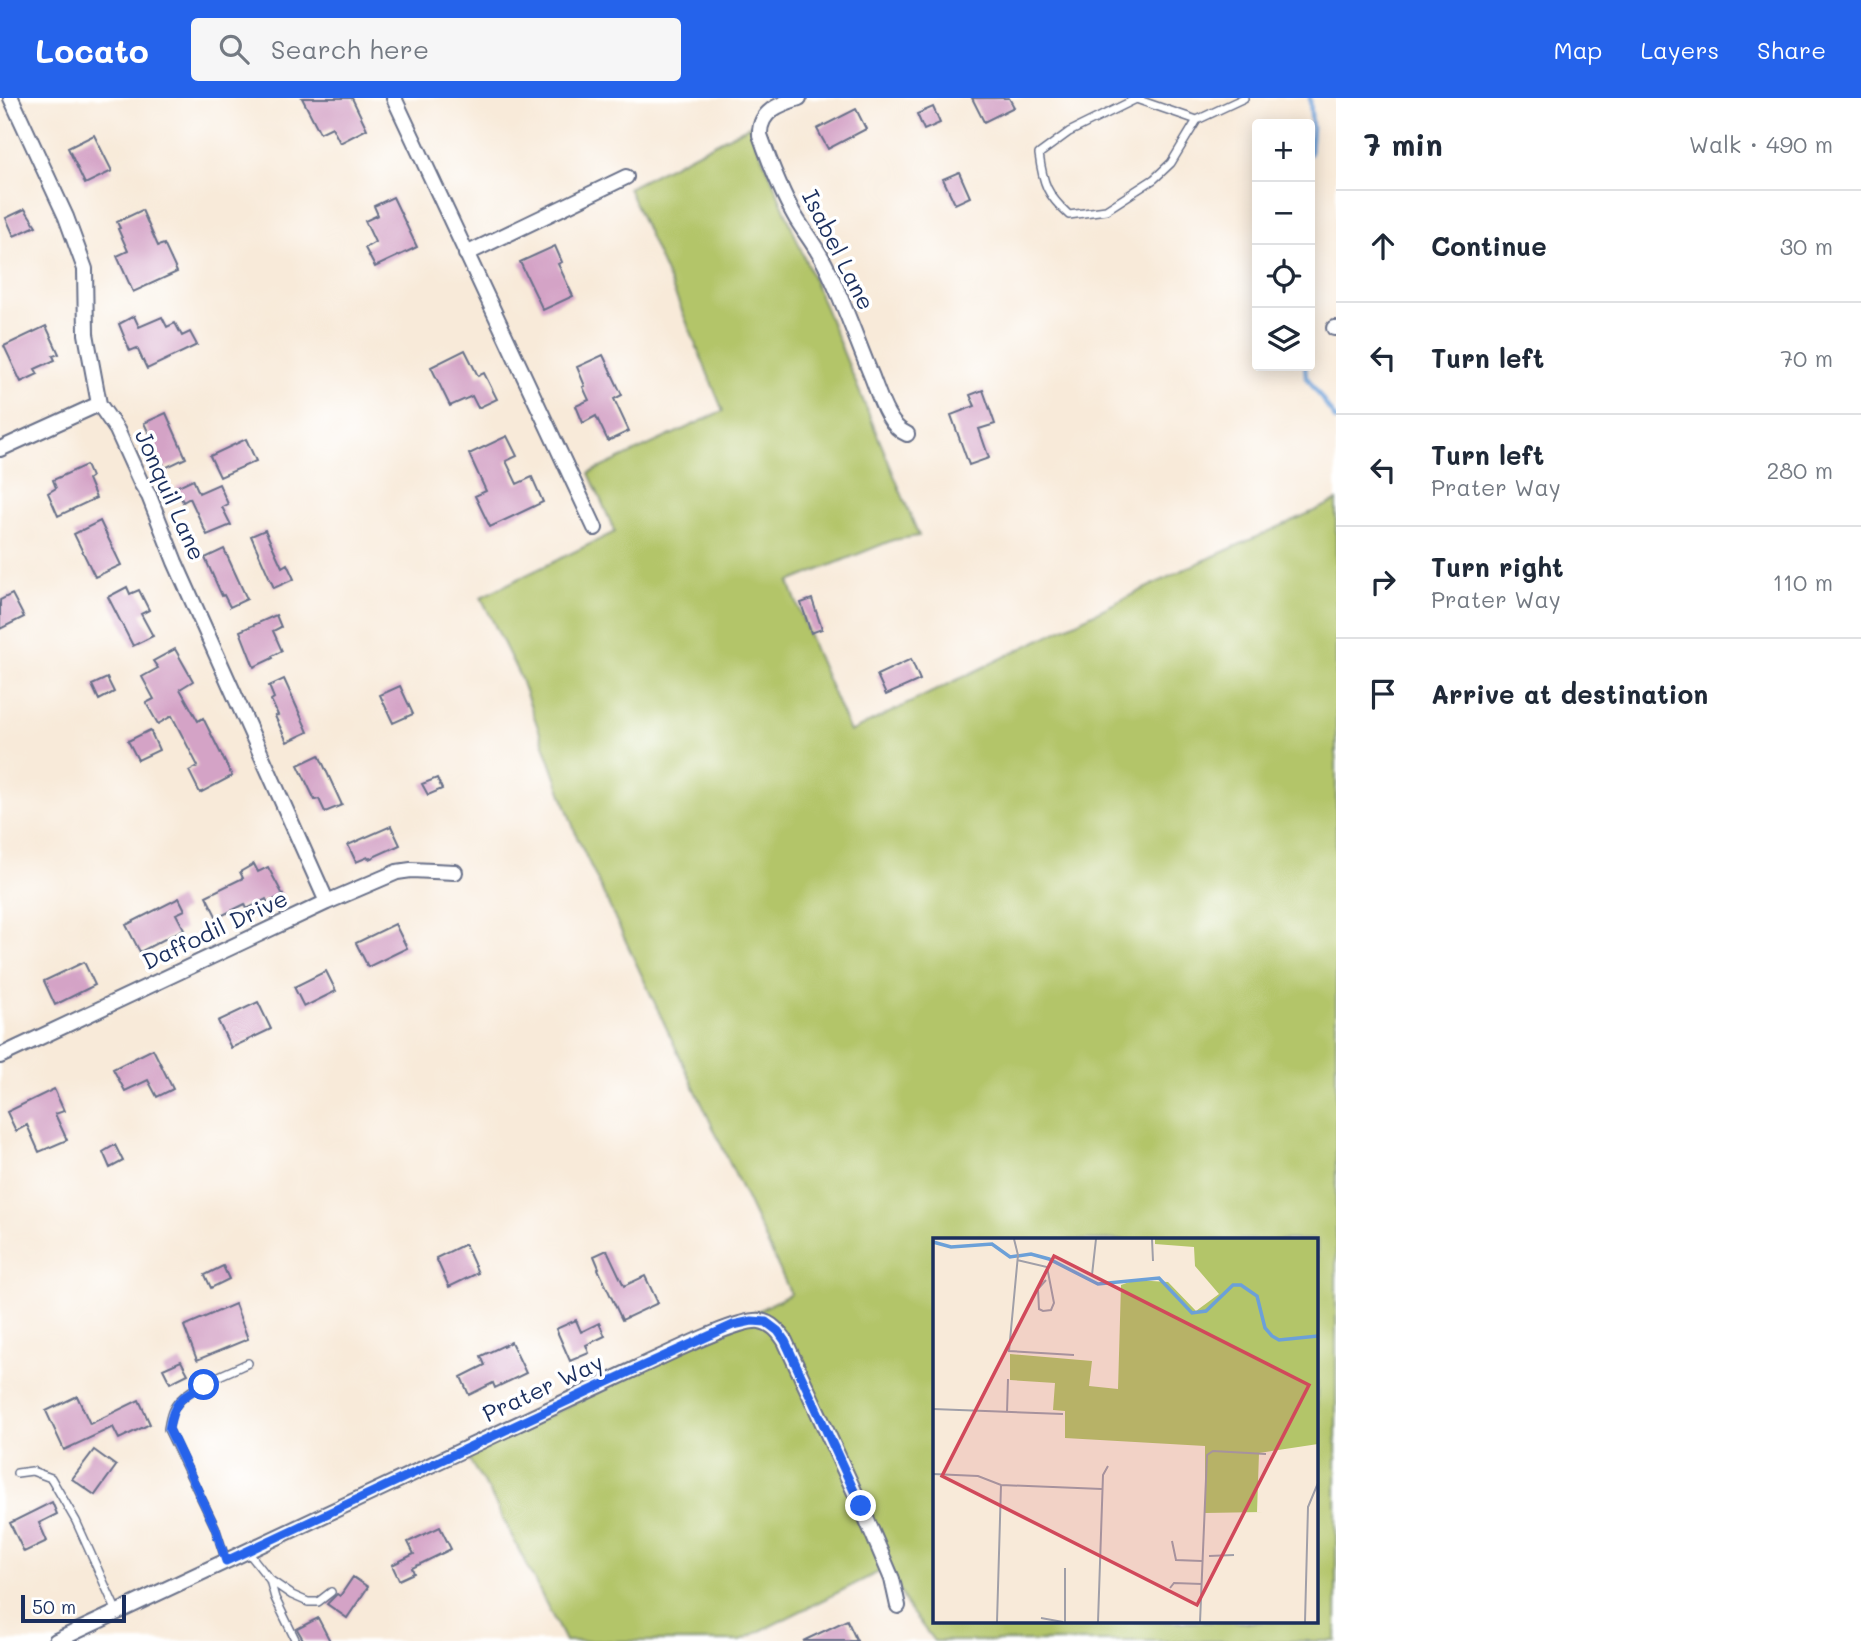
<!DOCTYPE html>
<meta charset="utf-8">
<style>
:root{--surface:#fff;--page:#f6f6f7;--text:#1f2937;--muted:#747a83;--line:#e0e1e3;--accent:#2563eb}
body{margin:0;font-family:Mali,sans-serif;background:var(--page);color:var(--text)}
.controls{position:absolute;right:21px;top:21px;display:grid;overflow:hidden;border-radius:7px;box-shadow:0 4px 18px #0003}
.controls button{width:63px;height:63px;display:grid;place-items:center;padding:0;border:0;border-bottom:2px solid var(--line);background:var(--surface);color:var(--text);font:35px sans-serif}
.scale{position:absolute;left:21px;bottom:18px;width:105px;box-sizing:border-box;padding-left:7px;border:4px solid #1b2f5e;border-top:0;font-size:19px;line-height:24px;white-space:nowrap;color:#1b2f5e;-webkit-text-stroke:5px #fff;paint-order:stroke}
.stop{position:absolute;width:21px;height:21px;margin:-16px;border:5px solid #2563eb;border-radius:50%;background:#fff}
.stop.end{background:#2563eb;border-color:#fff;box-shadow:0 2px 7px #0008}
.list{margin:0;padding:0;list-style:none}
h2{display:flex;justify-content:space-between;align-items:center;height:91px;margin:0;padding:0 28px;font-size:30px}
h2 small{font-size:23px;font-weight:400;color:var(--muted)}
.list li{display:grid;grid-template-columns:46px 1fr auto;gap:21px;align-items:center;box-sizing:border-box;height:112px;padding:0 28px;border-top:2px solid var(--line)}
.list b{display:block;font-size:26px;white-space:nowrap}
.list p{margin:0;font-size:23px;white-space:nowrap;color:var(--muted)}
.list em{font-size:23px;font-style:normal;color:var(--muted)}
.icon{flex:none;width:38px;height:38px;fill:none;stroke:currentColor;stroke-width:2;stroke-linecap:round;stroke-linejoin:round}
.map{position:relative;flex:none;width:1336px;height:1543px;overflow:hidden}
header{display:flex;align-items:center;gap:42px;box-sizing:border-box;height:98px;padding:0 35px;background:var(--accent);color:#fff}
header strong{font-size:33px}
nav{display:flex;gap:38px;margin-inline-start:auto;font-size:24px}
.search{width:490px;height:63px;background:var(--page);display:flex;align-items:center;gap:18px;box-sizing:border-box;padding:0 24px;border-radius:7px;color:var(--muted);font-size:26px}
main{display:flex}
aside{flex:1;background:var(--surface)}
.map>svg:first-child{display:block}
.green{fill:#b3c569;stroke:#677a64;stroke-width:2;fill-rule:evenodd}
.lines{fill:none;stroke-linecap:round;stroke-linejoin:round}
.stream{stroke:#6ca0d8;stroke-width:4.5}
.building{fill:#d4a3c6}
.lane-casing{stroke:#687089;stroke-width:10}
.street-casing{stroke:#687089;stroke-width:18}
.lane{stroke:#fff;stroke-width:7}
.street{stroke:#fff;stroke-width:14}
.route{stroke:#2563eb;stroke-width:9}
.labels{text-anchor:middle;stroke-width:7;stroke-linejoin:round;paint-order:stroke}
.street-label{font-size:23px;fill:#1b2f5e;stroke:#fff}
.inset-river{fill:none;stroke:#6ca0d8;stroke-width:3.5}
.inset-road{fill:none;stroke:#a09fa8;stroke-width:2}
.view{fill:#d1495b;fill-opacity:0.15;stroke:#d1495b;stroke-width:3.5}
.inset-edge{fill:none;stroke:#1b2f5e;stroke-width:3.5}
</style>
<header>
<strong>Locato</strong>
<div class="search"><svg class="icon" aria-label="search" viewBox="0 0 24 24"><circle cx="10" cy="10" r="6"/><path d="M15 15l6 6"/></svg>Search here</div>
<nav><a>Map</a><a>Layers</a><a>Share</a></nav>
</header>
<main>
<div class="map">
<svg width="1336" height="1543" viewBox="0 0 1336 1543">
<rect width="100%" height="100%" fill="#fff"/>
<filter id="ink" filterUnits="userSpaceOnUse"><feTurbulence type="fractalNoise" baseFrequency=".0143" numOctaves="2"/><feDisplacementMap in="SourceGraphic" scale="14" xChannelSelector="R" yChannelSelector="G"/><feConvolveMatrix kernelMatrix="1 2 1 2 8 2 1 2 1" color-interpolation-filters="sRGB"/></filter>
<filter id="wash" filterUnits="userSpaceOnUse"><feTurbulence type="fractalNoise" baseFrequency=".00686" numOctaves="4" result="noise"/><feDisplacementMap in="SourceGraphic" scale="28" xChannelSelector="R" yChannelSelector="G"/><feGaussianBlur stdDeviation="1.57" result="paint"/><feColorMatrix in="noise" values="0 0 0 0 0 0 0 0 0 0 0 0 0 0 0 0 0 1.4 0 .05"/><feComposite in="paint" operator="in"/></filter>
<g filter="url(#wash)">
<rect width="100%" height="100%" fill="#f8ead9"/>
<path class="green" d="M 755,25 L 755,44 L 767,69 L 919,438 L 893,442 L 789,484 L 814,551 L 850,634 L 1181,473 L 1336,403 L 1336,1543 L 934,1543 L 907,1508 L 889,1469 L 740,1543 L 565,1543 L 489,1393 L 467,1359 L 791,1196 L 577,739 L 520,579 L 481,499 L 615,434 L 589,375 L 723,313 L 678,203 L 628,90 ZM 935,1142 L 1317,1142 L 1317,1524 L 935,1524 Z"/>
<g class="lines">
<path class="stream" d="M 1310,0 L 1312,30 L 1310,56
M 1305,268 L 1306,278 L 1336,322"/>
</g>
<g id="blocks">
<path class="building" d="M 302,0 L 352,0 L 367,31 L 340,45 L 332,29 L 320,35 Z
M 972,0 L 1009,0 L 1014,9 L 984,24 Z
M 933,9 L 940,25 L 924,32 L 917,16 Z
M 856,11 L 866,31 L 828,51 L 817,31 Z
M 94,37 L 112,73 L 85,86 L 68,50 Z
M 959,74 L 970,99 L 955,106 L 943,81 Z
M 393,99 L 417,149 L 375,169 L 365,150 L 375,144 L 365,123 L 378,117 L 374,108 Z
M 25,111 L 36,128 L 14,138 L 6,120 Z
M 142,112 L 158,148 L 164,146 L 177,174 L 133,194 L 117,158 L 128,153 L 118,131 L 120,130 L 117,124 Z
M 555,148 L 562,164 L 558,166 L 573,198 L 543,212 L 520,164 Z
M 134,218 L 139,229 L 162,219 L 167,229 L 175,225 L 182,238 L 190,234 L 197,247 L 147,271 L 137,250 L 130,253 L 119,226 Z
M 46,228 L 59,256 L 53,258 L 55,262 L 35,271 L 38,276 L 21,284 L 4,248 Z
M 465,252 L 478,278 L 484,275 L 497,301 L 478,310 L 472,298 L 450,308 L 431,269 Z
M 603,257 L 622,297 L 614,301 L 629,333 L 608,343 L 596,318 L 583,325 L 576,308 L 589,302 L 583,289 L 585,288 L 577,269 Z
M 983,292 L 995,326 L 979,331 L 989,360 L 969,367 L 951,317 L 975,308 L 970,297 Z
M 166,315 L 186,360 L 165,370 L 144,325 Z
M 507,338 L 517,358 L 506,363 L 517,386 L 532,379 L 543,404 L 490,429 L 475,398 L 486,393 L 469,356 Z
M 246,341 L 256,363 L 220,379 L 210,358 Z
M 86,367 L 91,379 L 88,381 L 96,400 L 58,418 L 48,395 L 56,390 L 53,382 Z
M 193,381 L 199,395 L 219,386 L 228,406 L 222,409 L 231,427 L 207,437 L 190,400 L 183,404 L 176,389 Z
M 100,423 L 121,467 L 95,479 L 74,436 Z
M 265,432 L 282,469 L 287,466 L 294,481 L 274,490 L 251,438 Z
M 224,451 L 247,501 L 230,509 L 224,497 L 222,498 L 205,460 Z
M 127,489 L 130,496 L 139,492 L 149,512 L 141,516 L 153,538 L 133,548 L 108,499 Z
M 12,496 L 24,519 L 0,531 L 0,502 Z
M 812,501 L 822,531 L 811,535 L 801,505 Z
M 276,517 L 281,529 L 273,533 L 282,553 L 272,558 L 273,560 L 254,569 L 240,533 Z
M 175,551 L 193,583 L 180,591 L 198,623 L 203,620 L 232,678 L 200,695 L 189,673 L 198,668 L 172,618 L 158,626 L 146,605 L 154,601 L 142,579 L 158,570 L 153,563 Z
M 911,561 L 920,582 L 886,597 L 877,577 Z
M 107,580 L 114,594 L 99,602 L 92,587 Z
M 284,581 L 308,634 L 287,644 L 275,618 L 278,617 L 271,602 L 274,600 L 269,588 Z
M 400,588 L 413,616 L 393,625 L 380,597 Z
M 150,632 L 159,652 L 138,662 L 128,643 Z
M 319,657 L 342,707 L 325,714 L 319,701 L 315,702 L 298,667 Z
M 437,680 L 442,691 L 428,697 L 422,686 Z
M 391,728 L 400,747 L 369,761 L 368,759 L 356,764 L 348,747 Z
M 254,766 L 258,774 L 268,769 L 283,797 L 268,805 L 266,801 L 247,811 L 245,806 L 217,820 L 206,798 L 243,780 L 240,774 Z
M 179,800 L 185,812 L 176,816 L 184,831 L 140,854 L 126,827 Z
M 395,826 L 407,850 L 368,869 L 356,845 Z
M 84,864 L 95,887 L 55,907 L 44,883 Z
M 326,873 L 336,893 L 304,909 L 294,889 Z
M 258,904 L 271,931 L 231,950 L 218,923 Z
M 153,951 L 173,991 L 157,999 L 148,982 L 125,993 L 113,971 Z
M 54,991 L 64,1013 L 55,1016 L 67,1042 L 39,1054 L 27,1027 L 16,1033 L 7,1014 Z
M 115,1047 L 123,1063 L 110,1070 L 103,1054 Z
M 465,1146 L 478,1175 L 449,1189 L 436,1160 Z
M 607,1152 L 624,1188 L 645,1178 L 658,1205 L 622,1222 L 598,1171 L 599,1170 L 594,1158 Z
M 223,1168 L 229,1181 L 211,1190 L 205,1177 Z
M 235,1206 L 248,1241 L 197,1262 L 184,1228 Z
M 576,1222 L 581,1234 L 599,1225 L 605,1238 L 586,1247 L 589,1255 L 570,1263 L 556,1231 Z
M 511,1244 L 526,1275 L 495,1290 L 493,1285 L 469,1297 L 461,1279 L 485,1267 L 481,1258 Z
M 181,1263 L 188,1276 L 170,1285 L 163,1271 Z
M 77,1298 L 90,1326 L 139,1302 L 150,1326 L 119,1341 L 113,1329 L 64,1352 L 46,1313 Z
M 94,1352 L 116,1368 L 95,1397 L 72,1381 Z
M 52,1404 L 57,1416 L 39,1425 L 47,1443 L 24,1454 L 10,1425 Z
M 440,1429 L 451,1451 L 412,1470 L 414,1475 L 399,1482 L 392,1467 L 414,1456 L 408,1444 Z
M 353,1479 L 368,1489 L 347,1520 L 327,1506 L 337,1496 L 340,1498 Z
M 318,1520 L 330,1543 L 304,1543 L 297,1531 Z
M 847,1522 L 857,1543 L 803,1543 Z"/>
</g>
</g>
<g filter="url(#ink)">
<use href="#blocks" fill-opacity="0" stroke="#687089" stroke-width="2"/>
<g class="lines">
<g class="lane-casing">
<path id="lane" d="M 1197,22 L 1136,1 L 1069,34 L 1039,56 C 1043,86 1047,97 1069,117 L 1106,112 L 1154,81 L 1171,65 L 1197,22 L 1244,0
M 17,1375 L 32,1373 L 51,1380 L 76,1423 L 117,1514
M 248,1454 L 270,1482 L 292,1497 L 308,1504 L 318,1504 L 331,1494
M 226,1463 L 215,1429 L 168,1331 C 169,1325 170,1319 172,1314 C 181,1290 226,1276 248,1265
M 270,1482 L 275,1500 L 296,1543"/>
</g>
<g class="street-casing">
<path id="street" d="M 11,0 L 66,119 L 85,171 L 86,236 L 99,306 L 117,332 L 141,385 L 149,398 L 175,464 L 327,804
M 394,0 L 595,430
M 799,0 C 780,6 759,13 760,37 C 770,65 781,94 796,120 C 807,138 818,151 827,170 C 844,205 857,243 872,279 C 879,297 888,329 907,336
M 466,156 L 626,79
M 1334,230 L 1336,230
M 0,351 L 99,306
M 0,958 L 327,804 L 397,774 L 411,772 L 455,774
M 56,1543 L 637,1270 C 662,1259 738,1220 760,1223 C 772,1225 779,1234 785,1243 L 861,1408 L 892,1481 L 898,1508"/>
</g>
<use href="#lane" class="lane"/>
<use href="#street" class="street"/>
</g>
</g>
<g class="lines" filter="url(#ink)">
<path class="route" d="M 204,1287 C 181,1298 173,1305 169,1331 L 215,1429 L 226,1463 L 638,1270 L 733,1227 L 752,1223 L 766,1224 L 778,1233 L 785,1243 L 861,1408"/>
</g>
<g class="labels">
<g class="street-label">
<text transform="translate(838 152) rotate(63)" y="8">Isabel Lane</text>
<text transform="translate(170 397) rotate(66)" y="8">Jonquil Lane</text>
<text transform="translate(215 832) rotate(-25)" y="8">Daffodil Drive</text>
<text transform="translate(543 1290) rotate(-25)" y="8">Prater Way</text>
</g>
</g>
<g transform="translate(933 1140)">
<rect width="385" height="385" fill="#f8ead9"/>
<path d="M 222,1 L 385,1 L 385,206 L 326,215 L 324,274 L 330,274 L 272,275 L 272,208 L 132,200 L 132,173 L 120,172 L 122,145 L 77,142 L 77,116 L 159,123 L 156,148 L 185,151 L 188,47 L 202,42 L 235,44 L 263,73 L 286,56 L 262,28 L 261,9 L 222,6 Z" fill="#b3c569"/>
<path class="inset-river" d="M 0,4 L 18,9 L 59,6 L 77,19 L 98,16 L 116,21 L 165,46 L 226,40 L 259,75 L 273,73 L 300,47 L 308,47 L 324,58 L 332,90 L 339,98 L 346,102 L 385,98"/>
<path class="inset-road" d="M 81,1 L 85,17 L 76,113 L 141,117M 219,1 L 220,23M 84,22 L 114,29 L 121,65 L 118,72 L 110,73 L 106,71 L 105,51 L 113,42M 159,37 L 163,1M 0,171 L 130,176M 74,174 L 75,141M 0,236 L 45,238 L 68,247 L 169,251M 239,303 L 243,322 L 269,323M 276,318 L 301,317M 237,350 L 241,345 L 269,346M 108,380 L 130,384M 64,384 L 68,247M 132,384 L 132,330M 165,384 L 170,237 L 175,228M 267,384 L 274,217 L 280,213 L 333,216M 372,384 L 375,269 L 385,245"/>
<path class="view" d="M 121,18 L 376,147 L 264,367 L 9,238 Z"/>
<rect width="385" height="385" class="inset-edge"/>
</g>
</svg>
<div class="controls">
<button>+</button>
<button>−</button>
<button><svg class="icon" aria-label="locate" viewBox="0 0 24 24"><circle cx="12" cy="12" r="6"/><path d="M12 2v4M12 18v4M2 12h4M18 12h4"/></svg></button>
<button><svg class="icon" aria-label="layers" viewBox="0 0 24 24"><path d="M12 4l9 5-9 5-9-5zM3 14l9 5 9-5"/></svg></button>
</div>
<div class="scale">50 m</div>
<div class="stop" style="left:204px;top:1287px"></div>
<div class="stop end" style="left:861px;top:1408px"></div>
</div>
<aside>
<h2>7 min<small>Walk · 490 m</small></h2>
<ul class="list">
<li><svg class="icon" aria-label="ahead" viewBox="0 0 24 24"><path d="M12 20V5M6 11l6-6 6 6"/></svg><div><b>Continue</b></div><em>30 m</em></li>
<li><svg class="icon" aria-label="left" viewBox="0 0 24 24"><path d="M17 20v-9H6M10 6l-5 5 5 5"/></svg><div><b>Turn left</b></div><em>70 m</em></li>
<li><svg class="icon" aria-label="left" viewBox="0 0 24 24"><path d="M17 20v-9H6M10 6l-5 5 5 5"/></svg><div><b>Turn left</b><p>Prater Way</p></div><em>280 m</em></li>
<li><svg class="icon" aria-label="right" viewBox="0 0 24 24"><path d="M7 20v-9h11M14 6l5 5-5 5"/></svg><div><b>Turn right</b><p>Prater Way</p></div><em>110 m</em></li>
<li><svg class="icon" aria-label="arrive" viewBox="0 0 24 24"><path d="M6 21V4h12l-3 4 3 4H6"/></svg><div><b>Arrive at destination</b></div></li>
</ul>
</aside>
</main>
